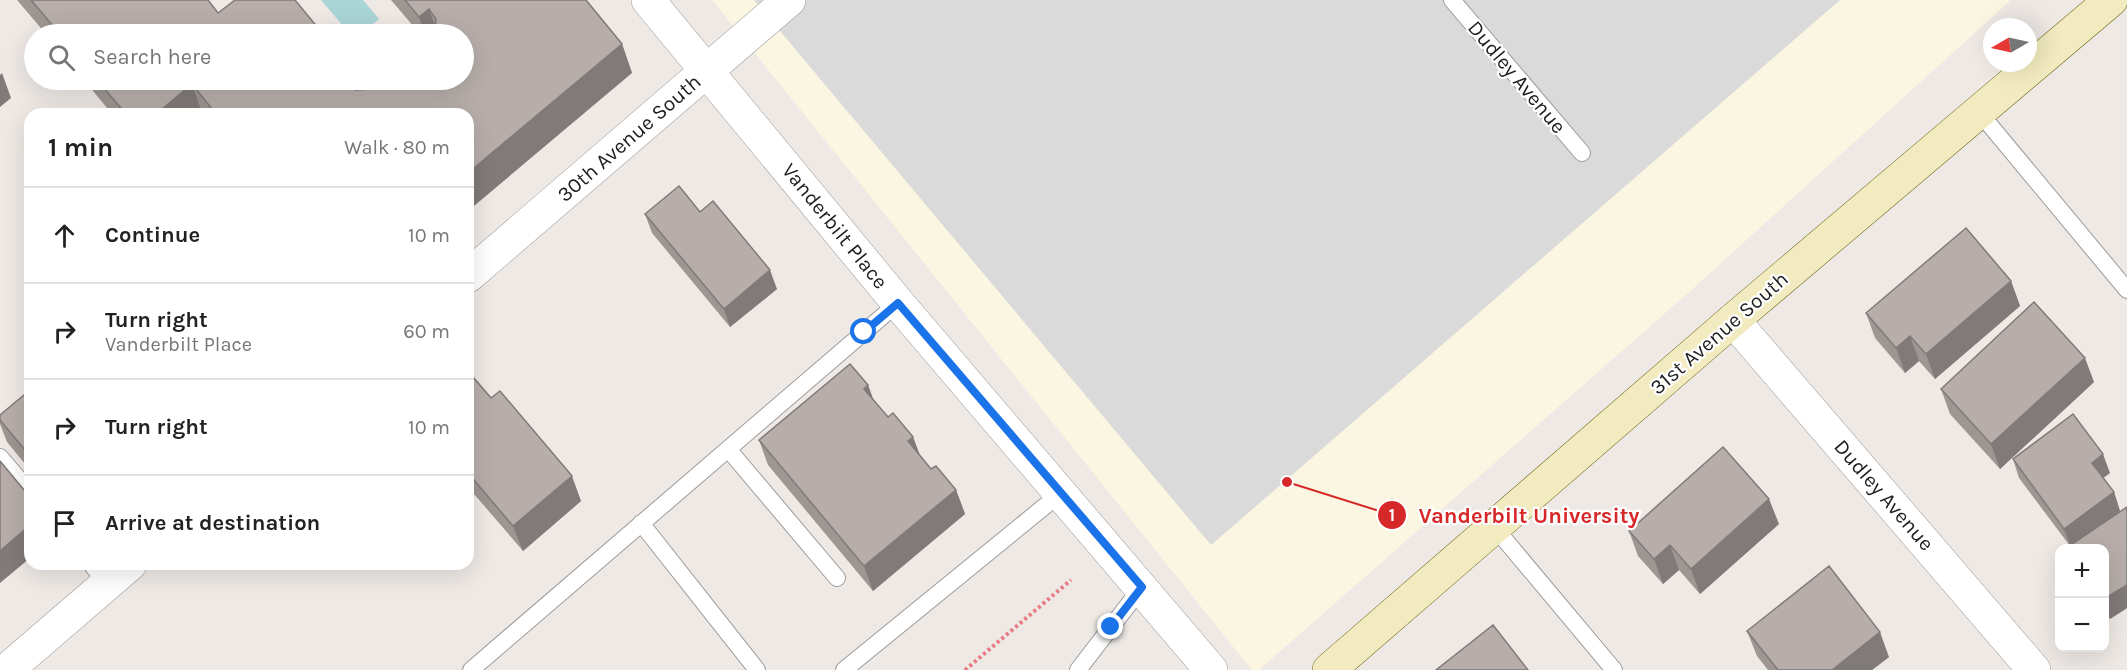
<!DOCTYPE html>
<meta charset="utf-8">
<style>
:root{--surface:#fff;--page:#f2f2f2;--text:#222;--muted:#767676;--line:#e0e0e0}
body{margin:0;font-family:Karla,sans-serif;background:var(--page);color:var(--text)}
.controls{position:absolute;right:18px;bottom:18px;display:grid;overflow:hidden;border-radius:12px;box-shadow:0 6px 24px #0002}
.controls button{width:54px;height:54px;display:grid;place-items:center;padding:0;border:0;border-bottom:2px solid var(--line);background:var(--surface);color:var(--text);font:30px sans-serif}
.compass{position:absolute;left:1983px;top:18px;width:54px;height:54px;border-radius:50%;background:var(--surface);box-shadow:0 6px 24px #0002;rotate:261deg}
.stop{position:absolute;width:18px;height:18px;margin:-14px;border:4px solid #1a73e8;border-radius:50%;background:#fff}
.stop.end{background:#1a73e8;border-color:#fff;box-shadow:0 2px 6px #0008}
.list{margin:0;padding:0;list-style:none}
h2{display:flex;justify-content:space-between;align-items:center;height:78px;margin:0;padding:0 24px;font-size:26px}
h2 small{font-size:20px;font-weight:400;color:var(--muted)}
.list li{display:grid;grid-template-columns:39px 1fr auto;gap:18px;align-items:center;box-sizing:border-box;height:96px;padding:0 24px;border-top:2px solid var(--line)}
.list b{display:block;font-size:22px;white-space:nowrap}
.list p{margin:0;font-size:20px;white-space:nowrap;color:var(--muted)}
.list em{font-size:20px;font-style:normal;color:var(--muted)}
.icon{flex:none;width:33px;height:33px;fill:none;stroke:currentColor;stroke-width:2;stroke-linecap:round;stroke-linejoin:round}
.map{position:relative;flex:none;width:2127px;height:670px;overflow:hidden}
.search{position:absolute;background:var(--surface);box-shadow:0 6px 24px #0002;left:24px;top:24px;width:450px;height:66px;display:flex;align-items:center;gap:15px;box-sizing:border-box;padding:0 21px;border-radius:33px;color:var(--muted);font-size:22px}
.panel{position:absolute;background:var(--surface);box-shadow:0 6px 24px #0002;left:24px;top:108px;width:450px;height:462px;border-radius:18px}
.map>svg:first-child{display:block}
.education{fill:#fbf6e1}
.parking{fill:#dadada}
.water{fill:#aad5d7}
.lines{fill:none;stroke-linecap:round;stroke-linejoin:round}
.service-casing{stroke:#9b9b9b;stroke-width:18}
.minor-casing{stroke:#9b9b9b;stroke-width:34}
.secondary-casing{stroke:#696211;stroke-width:34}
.path{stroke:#ea7a84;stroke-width:4;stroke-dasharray:3 3;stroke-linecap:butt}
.service{stroke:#fff;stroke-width:16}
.minor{stroke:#fff;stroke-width:33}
.secondary{stroke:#f2ebbf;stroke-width:33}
.wall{fill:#9d9693}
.shaded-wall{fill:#807a78}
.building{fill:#b7aeab;stroke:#807a78;stroke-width:1.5}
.route{stroke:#1a73e8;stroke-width:8}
.labels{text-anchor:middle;stroke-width:4.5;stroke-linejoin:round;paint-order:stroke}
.street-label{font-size:21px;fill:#1e1e1e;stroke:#fff}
.leader{fill:none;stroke:#d62828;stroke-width:2}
.callout-dot{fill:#d62828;stroke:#fff;stroke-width:2}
.mark-label{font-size:18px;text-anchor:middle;font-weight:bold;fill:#fff}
.callout-label{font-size:22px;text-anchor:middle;font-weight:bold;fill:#d62828;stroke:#fff;stroke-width:4.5;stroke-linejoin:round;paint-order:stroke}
</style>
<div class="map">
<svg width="2127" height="670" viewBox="0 0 2127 670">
<rect width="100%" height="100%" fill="#eee9e5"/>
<path class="education" d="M 712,0 L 2011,0 L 1688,293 L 1259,670 L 1252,670 Z"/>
<path class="parking" d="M 754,0 L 1840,0 L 1211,545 Z"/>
<path class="water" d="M 321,0 L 363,0 L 379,19 L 361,34 L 350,34 Z"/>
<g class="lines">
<g class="service-casing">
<path id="service" d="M 1452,0 L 1582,153
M 1979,112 L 2127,290
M 728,449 L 837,578
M 0,457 L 30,492
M 641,523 L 757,670
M 1495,528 L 1614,670
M 91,564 L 107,584
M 471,670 L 898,303
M 844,670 L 1061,493
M 1078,670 L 1142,587"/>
</g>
<g class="minor-casing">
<path id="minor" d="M 648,0 L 898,303 L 1211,670
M 468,276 L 789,0
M 1733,320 L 2034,670
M 7,670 L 130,564"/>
</g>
<g class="secondary-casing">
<path id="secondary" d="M 1329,670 L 1733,320 L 2111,0"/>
</g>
<path class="path" d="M 965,670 L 1071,580"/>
<use href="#service" class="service"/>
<use href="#minor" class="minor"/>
<use href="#secondary" class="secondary"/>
</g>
<path class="wall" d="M 17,0 L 208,0 L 218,13 L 323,34 L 46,34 Z
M 391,0 L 586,0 L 622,44 L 632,73 L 468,114 L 112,114 L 84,80 L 356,80 L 360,90 L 390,87 L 397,81 L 396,80 L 464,80 L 464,34 L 420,34 Z
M 645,214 L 777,289 L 730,327 L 652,233 Z
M 2011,281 L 2020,306 L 1935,379 L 1919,361 L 1905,373 L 1875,338 L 1866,313 Z
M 468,371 L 581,501 L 523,551 L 468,487 Z
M 2094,382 L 2000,469 L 1950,414 L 1941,389 Z
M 868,385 L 873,399 L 888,417 L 913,437 L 920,455 L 931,469 L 956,490 L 965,514 L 873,591 L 768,465 L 759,440 Z
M 30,390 L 30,470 L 7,442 L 0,424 L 0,415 Z
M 2013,459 L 2110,473 L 2103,478 L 2114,492 L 2120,511 L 2101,525 L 2127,507 L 2127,608 L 2110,619 L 2104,611 L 2104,549 L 2070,546 L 2019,478 Z
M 1779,524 L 1700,594 L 1679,570 L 1663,584 L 1638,556 L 1629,531 Z
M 1747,631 L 1889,657 L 1872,670 L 1768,670 L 1757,656 Z"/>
<path class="shaded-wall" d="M 429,9 L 438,34 L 425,34 L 419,17 Z
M 622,44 L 632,73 L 468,211 L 468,173 Z
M 2,73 L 11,98 L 0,107 L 0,75 Z
M 346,80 L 356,80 L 364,101 Z
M 192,84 L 202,113 L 156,114 Z
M 770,270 L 777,289 L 730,327 L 724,309 Z
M 2011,281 L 2020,306 L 1935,379 L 1926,354 Z
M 1910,336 L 1919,361 L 1905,373 L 1896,348 Z
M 2085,358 L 2094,382 L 2000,469 L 1991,444 Z
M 868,385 L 877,410 L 864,389 Z
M 913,437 L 922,462 L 908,441 Z
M 2103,454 L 2110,473 L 2099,481 L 2092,463 Z
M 572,476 L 581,501 L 523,551 L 513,526 Z
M 956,490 L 965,514 L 873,591 L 864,566 Z
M 2114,492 L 2120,511 L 2071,548 L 2064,529 Z
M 1769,499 L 1779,524 L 1700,594 L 1691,569 Z
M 468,514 L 473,529 L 468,533 Z
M 30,525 L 30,558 L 0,583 L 0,551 Z
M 1670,545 L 1679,570 L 1663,584 L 1654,559 Z
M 2127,585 L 2127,608 L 2110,619 L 2104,604 L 2104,599 Z
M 1880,632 L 1889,657 L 1872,670 L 1832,670 Z"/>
<path class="building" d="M 31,0 L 208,0 L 218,13 L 235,0 L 295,0 L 323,34 L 60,34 Z
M 405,0 L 586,0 L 622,44 L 468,173 L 468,114 L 216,114 L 192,84 L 156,114 L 126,114 L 97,80 L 346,80 L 355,90 L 371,89 L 382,80 L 390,87 L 399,80 L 464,80 L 464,34 L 434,34 L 436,19 L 429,9 L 419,17 Z
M 679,186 L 700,212 L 713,201 L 770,270 L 724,309 L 645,214 Z
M 1966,228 L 2011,281 L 1926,354 L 1910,336 L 1896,348 L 1866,313 Z
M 2034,302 L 2085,358 L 1991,444 L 1941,389 Z
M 850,364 L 868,385 L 864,389 L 888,417 L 893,413 L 913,437 L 908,441 L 931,469 L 936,466 L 956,490 L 864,566 L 759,440 Z
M 468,371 L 491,398 L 500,391 L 572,476 L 513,526 L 468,473 Z
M 30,390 L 30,456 L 0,420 L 0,415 Z
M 2073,414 L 2103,454 L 2092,463 L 2114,492 L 2064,529 L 2013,459 Z
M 1723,447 L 1769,499 L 1691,569 L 1670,545 L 1654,559 L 1629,531 Z
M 0,461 L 30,497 L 30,525 L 0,551 Z
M 2127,507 L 2127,585 L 2104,599 L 2104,549 L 2069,549 L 2068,547 Z
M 1829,566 L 1880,632 L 1832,670 L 1778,670 L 1747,631 Z
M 1493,625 L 1528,670 L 1436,670 Z"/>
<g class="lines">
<path class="route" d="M 864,332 L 898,303 L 1142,587 L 1111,627"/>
</g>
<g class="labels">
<g class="street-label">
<text transform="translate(1517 77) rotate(50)" y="7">Dudley Avenue</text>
<text transform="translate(629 138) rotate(-41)" y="7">30th Avenue South</text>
<text transform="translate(835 226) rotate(51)" y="7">Vanderbilt Place</text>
<text transform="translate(1719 333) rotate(-41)" y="7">31st Avenue South</text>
<text transform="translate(1884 495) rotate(49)" y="7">Dudley Avenue</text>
</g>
</g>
<path class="leader" d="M1287 482L1392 515"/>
<g class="callout-dot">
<circle cx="1287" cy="482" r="6"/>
<circle cx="1392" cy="515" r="15"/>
</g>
<g class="mark-label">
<text x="1392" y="521">1</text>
</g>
<g class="callout-label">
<text x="1529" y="523">Vanderbilt University</text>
</g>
</svg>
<div class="controls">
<button>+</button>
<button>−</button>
</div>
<svg class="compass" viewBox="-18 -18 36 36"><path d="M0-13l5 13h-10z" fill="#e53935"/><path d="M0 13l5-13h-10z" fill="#767676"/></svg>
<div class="stop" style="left:864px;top:332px"></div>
<div class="stop end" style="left:1111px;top:627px"></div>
<div class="search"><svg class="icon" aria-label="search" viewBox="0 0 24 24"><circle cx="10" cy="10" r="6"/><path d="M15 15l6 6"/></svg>Search here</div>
<section class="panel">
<h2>1 min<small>Walk · 80 m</small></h2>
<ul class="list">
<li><svg class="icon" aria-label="ahead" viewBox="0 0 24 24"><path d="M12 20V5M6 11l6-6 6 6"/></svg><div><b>Continue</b></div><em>10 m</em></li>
<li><svg class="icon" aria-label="right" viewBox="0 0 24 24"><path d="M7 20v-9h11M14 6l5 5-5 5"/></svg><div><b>Turn right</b><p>Vanderbilt Place</p></div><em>60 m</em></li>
<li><svg class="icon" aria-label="right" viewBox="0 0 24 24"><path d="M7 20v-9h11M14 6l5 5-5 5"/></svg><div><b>Turn right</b></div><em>10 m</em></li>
<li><svg class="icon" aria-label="arrive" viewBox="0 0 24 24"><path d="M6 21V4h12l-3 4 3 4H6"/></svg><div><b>Arrive at destination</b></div></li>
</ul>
</section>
</div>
